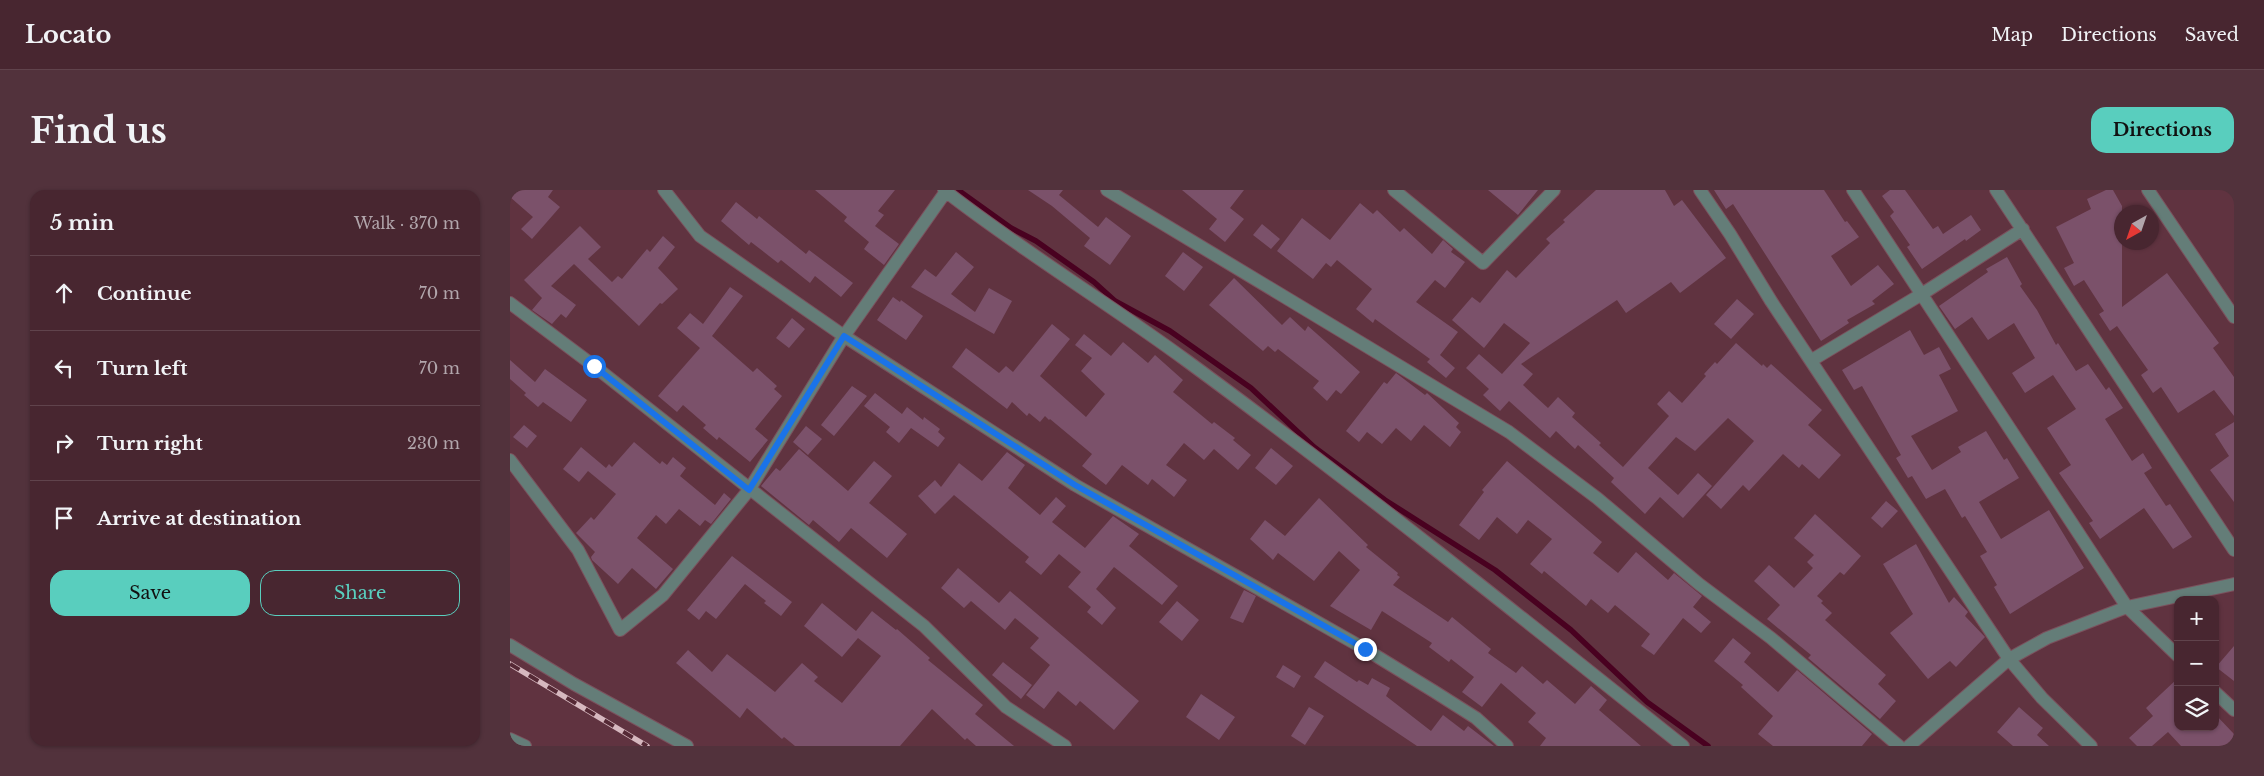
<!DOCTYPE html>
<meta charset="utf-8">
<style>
:root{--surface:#482630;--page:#52323c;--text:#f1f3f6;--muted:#b1a5ab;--line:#60434c;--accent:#59cebe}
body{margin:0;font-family:"Libre Baskerville",serif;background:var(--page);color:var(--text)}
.controls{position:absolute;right:15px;bottom:15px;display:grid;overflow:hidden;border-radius:10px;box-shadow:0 1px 4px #0004}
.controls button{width:45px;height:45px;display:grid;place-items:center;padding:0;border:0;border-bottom:1px solid var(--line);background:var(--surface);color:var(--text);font:25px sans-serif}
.compass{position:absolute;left:1604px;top:15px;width:45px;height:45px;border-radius:50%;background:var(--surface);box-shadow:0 1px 4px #0004;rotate:220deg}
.stop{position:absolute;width:15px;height:15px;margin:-11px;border:4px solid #1a73e8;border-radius:50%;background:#fff}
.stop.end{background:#1a73e8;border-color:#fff;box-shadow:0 1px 5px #0008}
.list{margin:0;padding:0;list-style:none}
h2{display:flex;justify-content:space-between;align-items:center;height:65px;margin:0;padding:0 20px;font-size:21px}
h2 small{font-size:16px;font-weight:400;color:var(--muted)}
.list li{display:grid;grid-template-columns:32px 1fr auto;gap:15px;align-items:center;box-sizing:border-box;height:75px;padding:0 20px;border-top:1px solid var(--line)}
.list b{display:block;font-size:19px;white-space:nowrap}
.list em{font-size:16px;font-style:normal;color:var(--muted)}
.actions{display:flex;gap:10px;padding:15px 20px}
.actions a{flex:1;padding:11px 0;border:1px solid var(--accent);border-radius:15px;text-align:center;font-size:18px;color:var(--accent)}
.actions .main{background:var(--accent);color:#111}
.icon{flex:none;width:28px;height:28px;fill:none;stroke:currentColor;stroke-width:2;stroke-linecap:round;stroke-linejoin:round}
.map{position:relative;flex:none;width:1724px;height:556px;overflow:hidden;border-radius:15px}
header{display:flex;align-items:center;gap:30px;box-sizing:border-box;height:70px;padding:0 25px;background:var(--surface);border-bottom:1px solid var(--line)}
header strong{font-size:24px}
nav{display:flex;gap:28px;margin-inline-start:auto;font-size:18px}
.intro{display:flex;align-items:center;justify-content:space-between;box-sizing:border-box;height:120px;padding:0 30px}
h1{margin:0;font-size:35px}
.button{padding:12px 22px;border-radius:15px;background:var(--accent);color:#111;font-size:18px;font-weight:700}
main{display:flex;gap:30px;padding:0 30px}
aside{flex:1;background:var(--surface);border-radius:15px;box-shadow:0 1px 4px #0004}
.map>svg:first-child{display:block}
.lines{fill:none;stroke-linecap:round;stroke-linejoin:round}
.stream{stroke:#490120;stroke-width:5.5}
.building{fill:#7b516a}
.minor-casing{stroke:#7b515d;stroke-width:14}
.minor{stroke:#647d78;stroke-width:12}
.rail-casing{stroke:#d6b8bf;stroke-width:5.5}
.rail{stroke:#552935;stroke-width:4;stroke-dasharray:11;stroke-linecap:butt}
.route{stroke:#1a73e8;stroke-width:6}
</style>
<header>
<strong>Locato</strong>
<nav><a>Map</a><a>Directions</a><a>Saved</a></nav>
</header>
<div class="intro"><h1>Find us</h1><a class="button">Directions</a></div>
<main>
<aside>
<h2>5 min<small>Walk · 370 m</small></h2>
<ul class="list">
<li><svg class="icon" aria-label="ahead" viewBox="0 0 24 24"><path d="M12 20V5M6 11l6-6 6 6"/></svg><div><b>Continue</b></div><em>70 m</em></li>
<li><svg class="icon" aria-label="left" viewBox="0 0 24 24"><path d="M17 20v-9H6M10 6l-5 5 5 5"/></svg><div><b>Turn left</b></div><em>70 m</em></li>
<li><svg class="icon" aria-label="right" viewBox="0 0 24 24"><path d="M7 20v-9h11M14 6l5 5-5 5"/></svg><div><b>Turn right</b></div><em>230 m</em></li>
<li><svg class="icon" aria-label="arrive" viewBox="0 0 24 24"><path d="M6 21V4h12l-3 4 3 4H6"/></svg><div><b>Arrive at destination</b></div></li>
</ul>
<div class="actions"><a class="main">Save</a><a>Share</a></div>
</aside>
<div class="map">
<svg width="1724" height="556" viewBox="0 0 1724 556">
<rect width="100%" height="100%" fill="#603340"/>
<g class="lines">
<path class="stream" d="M 448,0 L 501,38 L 526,51 L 584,92 L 605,111 L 660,141 L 741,198 L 804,257 L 875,310 L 985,380 L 1061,440 L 1137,512 L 1198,556"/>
</g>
<path class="building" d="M 0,0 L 43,0 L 38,7 L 50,17 L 22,49 L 11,39 L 23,27 L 0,7 Z
M 305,0 L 385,0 L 368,21 L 374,25 L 365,36 L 389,54 L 374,75 L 354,59 L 359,52 L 334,31 L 337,27 Z
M 518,0 L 553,0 L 549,5 L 588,37 L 596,27 L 621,46 L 600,75 L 574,56 L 580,48 L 542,16 Z
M 672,0 L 734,0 L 720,18 L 734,29 L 715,52 L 699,39 L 707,29 Z
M 978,0 L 1028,0 L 1008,25 Z
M 1086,0 L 1155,0 L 1164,16 L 1172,10 L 1216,68 L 1170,103 L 1161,92 L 1116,123 L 1107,110 L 1011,174 L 1023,184 L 1013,195 L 1038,218 L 1048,207 L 1065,223 L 1062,227 L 1091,253 L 1089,255 L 1113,277 L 1159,226 L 1147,214 L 1159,201 L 1172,213 L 1196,186 L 1194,184 L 1205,172 L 1207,174 L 1226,153 L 1252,176 L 1253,174 L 1257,178 L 1261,174 L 1312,220 L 1298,235 L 1331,265 L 1309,289 L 1292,274 L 1289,278 L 1273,264 L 1239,301 L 1233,295 L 1211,319 L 1196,305 L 1244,251 L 1218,228 L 1185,261 L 1166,247 L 1138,278 L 1168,305 L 1188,283 L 1202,296 L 1173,328 L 1150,307 L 1135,324 L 1101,292 L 1104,288 L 1068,255 L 1065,259 L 1046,241 L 1040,248 L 999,211 L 990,221 L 973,205 L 979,199 L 956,178 L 969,164 L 992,184 L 1020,153 L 994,133 L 974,158 L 942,130 L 962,107 L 970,113 L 997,80 L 1006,88 L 1040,53 L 1036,49 L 1055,32 L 1053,30 Z
M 1204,0 L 1314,0 L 1335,32 L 1337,31 L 1349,47 L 1321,66 L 1341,96 L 1368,75 L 1384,94 L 1362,111 L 1365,114 L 1337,130 L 1339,133 L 1311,151 L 1223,14 L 1216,19 Z
M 1380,0 L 1395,0 L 1423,39 L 1428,36 L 1433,44 L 1461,25 L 1471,40 L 1456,51 L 1455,49 L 1412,79 L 1397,57 L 1400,55 L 1380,26 L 1384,22 L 1372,6 Z
M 1596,0 L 1603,0 L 1612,16 L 1612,117 L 1657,83 L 1709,153 L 1703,158 L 1724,187 L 1724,226 L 1704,200 L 1668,223 L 1651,197 L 1643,203 L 1631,185 L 1638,180 L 1607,136 L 1600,141 L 1589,124 L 1594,121 L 1574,90 L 1564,96 L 1554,78 L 1564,73 L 1546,37 L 1581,19 L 1577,9 Z
M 226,12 L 247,29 L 249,26 L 296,64 L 299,60 L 343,93 L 331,107 L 305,86 L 300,93 L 271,70 L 268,73 L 241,52 L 239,55 L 211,31 Z
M 850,13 L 863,24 L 867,20 L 890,42 L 894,38 L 922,64 L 933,50 L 943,59 L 941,62 L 955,72 L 935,98 L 925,90 L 906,112 L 948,142 L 930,165 L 945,178 L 936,188 L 917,172 L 920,169 L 865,129 L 863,133 L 846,119 L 862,99 L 827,70 L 821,77 L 816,73 L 803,89 L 767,61 L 792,28 L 820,50 Z
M 752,34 L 770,49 L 761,59 L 743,45 Z
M 70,36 L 91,57 L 78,69 L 102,92 L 108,86 L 112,89 L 137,59 L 140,62 L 153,46 L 165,57 L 148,78 L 168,99 L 152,114 L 150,113 L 129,136 L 64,74 L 41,96 L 66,115 L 56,128 L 51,124 L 42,134 L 22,120 L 32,108 L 14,90 Z
M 446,62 L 464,77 L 441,104 L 465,122 L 479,98 L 502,111 L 484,144 L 401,97 L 415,79 L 426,87 Z
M 673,62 L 693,77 L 674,101 L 655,86 Z
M 1497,67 L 1512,94 L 1510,96 L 1527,120 L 1546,155 L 1548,153 L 1566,181 L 1578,174 L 1596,200 L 1599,197 L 1613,218 L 1595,229 L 1622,271 L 1633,263 L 1642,278 L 1634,283 L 1656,316 L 1660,314 L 1682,347 L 1663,359 L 1634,318 L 1590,349 L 1579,333 L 1583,331 L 1549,283 L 1561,275 L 1537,238 L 1566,219 L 1543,185 L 1515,203 L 1502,183 L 1525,168 L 1504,133 L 1478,150 L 1462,127 L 1445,139 L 1429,116 L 1478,82 L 1476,79 Z
M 724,88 L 772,135 L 780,127 L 795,141 L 798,136 L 850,182 L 831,204 L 826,200 L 817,211 L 803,198 L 809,191 L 768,159 L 765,162 L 758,156 L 753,161 L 699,115 Z
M 220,97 L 233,106 L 202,146 L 243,182 L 247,178 L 267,196 L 264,199 L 272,206 L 245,239 L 258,250 L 240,272 L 209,247 L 207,250 L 193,238 L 196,235 L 173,215 L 167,222 L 148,206 L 190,158 L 167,138 L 180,123 L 193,134 Z
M 383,107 L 390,112 L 391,110 L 413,126 L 396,150 L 367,130 Z
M 1227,109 L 1244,124 L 1221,149 L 1204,134 Z
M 282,128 L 295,139 L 279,158 L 266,148 Z
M 542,134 L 560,149 L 530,186 L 576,227 L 595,204 L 571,181 L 582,168 L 565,155 L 574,144 L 601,166 L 613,152 L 638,173 L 645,165 L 673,190 L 663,202 L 702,234 L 704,232 L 725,248 L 723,250 L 741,265 L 728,280 L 704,259 L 694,270 L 674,253 L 656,275 L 677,290 L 664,307 L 642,289 L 638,295 L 612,275 L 596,295 L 572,276 L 582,264 L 540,229 L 539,230 L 535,226 L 530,232 L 519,223 L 517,226 L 502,212 L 497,219 L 442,177 L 456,158 L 489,183 L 496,176 L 503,182 Z
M 1400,140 L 1414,165 L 1429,157 L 1441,179 L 1429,185 L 1448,221 L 1401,246 L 1422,280 L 1451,262 L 1448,257 L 1476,241 L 1494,270 L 1497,268 L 1509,288 L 1469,312 L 1491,349 L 1539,320 L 1574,378 L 1500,424 L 1484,397 L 1487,395 L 1470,366 L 1477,362 L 1455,326 L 1452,328 L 1435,299 L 1416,309 L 1402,286 L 1398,288 L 1386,268 L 1391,265 L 1352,196 L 1344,200 L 1332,180 Z
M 0,170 L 25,192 L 35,179 L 77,210 L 61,232 L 33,212 L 28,217 L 14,205 L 16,203 L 0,189 Z
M 886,183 L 915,205 L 917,203 L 949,233 L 946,237 L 951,242 L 940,257 L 914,235 L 901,251 L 886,238 L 872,254 L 857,242 L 849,252 L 836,241 L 874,192 L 877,194 Z
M 342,196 L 357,206 L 324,246 L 311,235 Z
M 365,203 L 392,224 L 397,217 L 413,230 L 414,227 L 430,239 L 428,242 L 435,248 L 428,257 L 401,238 L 389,253 L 376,242 L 380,237 L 354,216 Z
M 1724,232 L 1724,312 L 1700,280 L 1719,266 L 1705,244 Z
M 14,235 L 27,246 L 17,258 L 3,247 Z
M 296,236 L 312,249 L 298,265 L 283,252 Z
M 124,252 L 150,274 L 152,271 L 157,275 L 163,267 L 176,278 L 170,286 L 205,315 L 214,303 L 221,309 L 201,334 L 195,330 L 190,336 L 169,319 L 156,334 L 146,325 L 127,348 L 163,379 L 146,399 L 122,378 L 108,394 L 82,370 L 81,367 L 85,362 L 66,343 L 81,327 L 84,330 L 106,304 L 78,281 L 69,292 L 53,279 L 71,257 L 96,278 L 99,274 L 102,277 Z
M 761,258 L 783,276 L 766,295 L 745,278 Z
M 289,259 L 338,301 L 364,271 L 382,286 L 359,313 L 397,344 L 377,368 L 341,338 L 329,352 L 303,330 L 299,335 L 251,296 L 266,278 L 270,281 Z
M 497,262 L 515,275 L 498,298 L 530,325 L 546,307 L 556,316 L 542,332 L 575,358 L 603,326 L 629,344 L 619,356 L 668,396 L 652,415 L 604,377 L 586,399 L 606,418 L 592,435 L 577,422 L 581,417 L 558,397 L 571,382 L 549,364 L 531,385 L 515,372 L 519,367 L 444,305 L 425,324 L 408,306 L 425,290 L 431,297 L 449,273 L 472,291 Z
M 997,271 L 1092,352 L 1083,363 L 1108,383 L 1126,362 L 1158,390 L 1164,383 L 1192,406 L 1183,417 L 1201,432 L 1191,443 L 1173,428 L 1144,465 L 1131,456 L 1140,444 L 1105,415 L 1098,423 L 1081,409 L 1076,416 L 1034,381 L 1032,384 L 1020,374 L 1042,349 L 1018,330 L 1007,344 L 987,327 L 969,350 L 949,335 L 974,302 L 972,300 Z
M 809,308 L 858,355 L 856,357 L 888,383 L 887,385 L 890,387 L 883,395 L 938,432 L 942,427 L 981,459 L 978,463 L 1006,483 L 1012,476 L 1033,494 L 1037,490 L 1065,514 L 1081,496 L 1097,510 L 1089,520 L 1131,556 L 1030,556 L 1036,548 L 1018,532 L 1026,523 L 991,493 L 972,517 L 952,502 L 964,487 L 941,469 L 939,472 L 919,457 L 922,453 L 872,421 L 861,440 L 820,416 L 850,380 L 829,361 L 804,391 L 768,363 L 763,370 L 740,349 L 755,330 L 775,346 Z
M 1376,311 L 1388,321 L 1372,338 L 1361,328 Z
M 1305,324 L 1351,366 L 1334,385 L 1330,382 L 1307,406 L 1313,411 L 1311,413 L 1322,423 L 1315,430 L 1376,485 L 1368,494 L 1386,511 L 1370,529 L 1298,468 L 1301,465 L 1257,429 L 1270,415 L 1244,391 L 1259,375 L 1284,398 L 1303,378 L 1297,372 L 1304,365 L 1284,348 Z
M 1406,354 L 1439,413 L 1444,407 L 1458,422 L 1455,426 L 1475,447 L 1446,477 L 1440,471 L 1418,489 L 1380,443 L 1403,424 L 1373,374 Z
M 222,366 L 282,412 L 271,426 L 254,413 L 256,411 L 235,394 L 206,429 L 196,421 L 189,430 L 177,420 Z
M 448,378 L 489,413 L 500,401 L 629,511 L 604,540 L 570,511 L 566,516 L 548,501 L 534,519 L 516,505 L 540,475 L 520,458 L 529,448 L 505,428 L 495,440 L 461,411 L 454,418 L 431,398 Z
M 734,400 L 746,406 L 733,433 L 720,428 Z
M 667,411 L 689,430 L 672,451 L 649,432 Z
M 312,413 L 346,441 L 362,421 L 386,440 L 387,439 L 420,468 L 418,470 L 473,515 L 465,524 L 504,556 L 466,556 L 457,548 L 455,550 L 422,519 L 390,556 L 285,556 L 274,547 L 272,549 L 237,518 L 230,528 L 166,473 L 178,460 L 202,482 L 217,464 L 265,502 L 292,473 L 308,487 L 304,491 L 332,513 L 371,466 L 348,448 L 332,467 L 294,436 Z
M 1223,448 L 1241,463 L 1234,472 L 1268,502 L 1287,480 L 1362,544 L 1352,556 L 1263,556 L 1248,544 L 1263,526 L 1231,497 L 1233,495 L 1204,471 Z
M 1724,456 L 1724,491 L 1706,477 Z
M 815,471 L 847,492 L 849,490 L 858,495 L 862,488 L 880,498 L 876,506 L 921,541 L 933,525 L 954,541 L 958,536 L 984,556 L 907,556 L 804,487 Z
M 493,472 L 522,495 L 511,509 L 482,485 Z
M 773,475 L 791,486 L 784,498 L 766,487 Z
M 1668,488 L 1668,537 L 1705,537 L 1705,524 L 1724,544 L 1724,556 L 1671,556 L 1658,542 L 1642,556 L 1627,556 L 1619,548 L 1643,526 L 1636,518 Z
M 691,504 L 725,527 L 709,550 L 676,527 Z
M 799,517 L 814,526 L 795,555 L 781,546 Z
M 1509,517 L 1533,538 L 1527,545 L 1539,556 L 1503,556 L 1487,542 Z"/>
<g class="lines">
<g class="minor-casing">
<path id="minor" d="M 154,0 L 190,46 L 334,146 L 565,295 L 855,459 L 925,502 L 966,528 L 997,556
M 434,0 C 512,61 597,112 677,171 C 846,295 1009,425 1173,556
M 597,0 L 999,242 L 1087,308 L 1189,394 L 1261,448 L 1389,556
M 884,0 L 973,73 L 1044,0
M 1190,0 L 1220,44 L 1261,111 L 1499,469 L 1532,508 L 1581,556
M 1343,0 L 1617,417 L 1668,466
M 1486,0 L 1724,360
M 1638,0 L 1724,127
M 0,113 L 84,176 L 414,436 L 496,517 L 555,556
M 1302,170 L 1412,104 L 1513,39
M 0,270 L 68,360 L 110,440 L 153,405 L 239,300 L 334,146 L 437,0
M 0,455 L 64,494 L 177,556
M 1705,502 L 1724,520
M 0,549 L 15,556
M 1399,556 L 1499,469 L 1537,448 L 1617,417 L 1724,394"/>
</g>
<use href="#minor" class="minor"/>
<g class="rail-casing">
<path id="rail" d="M 0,474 L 137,556"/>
</g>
<use href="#rail" class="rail"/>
</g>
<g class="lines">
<path class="route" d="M 84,176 L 239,300 L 334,146 L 565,295 L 855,459"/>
</g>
</svg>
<div class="controls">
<button>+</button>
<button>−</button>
<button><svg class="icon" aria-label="layers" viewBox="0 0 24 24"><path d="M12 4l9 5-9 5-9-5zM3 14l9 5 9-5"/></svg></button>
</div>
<svg class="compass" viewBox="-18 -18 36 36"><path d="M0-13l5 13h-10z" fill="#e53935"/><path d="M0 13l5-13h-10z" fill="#b1a5ab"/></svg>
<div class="stop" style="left:84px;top:176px"></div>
<div class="stop end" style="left:855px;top:459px"></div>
</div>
</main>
